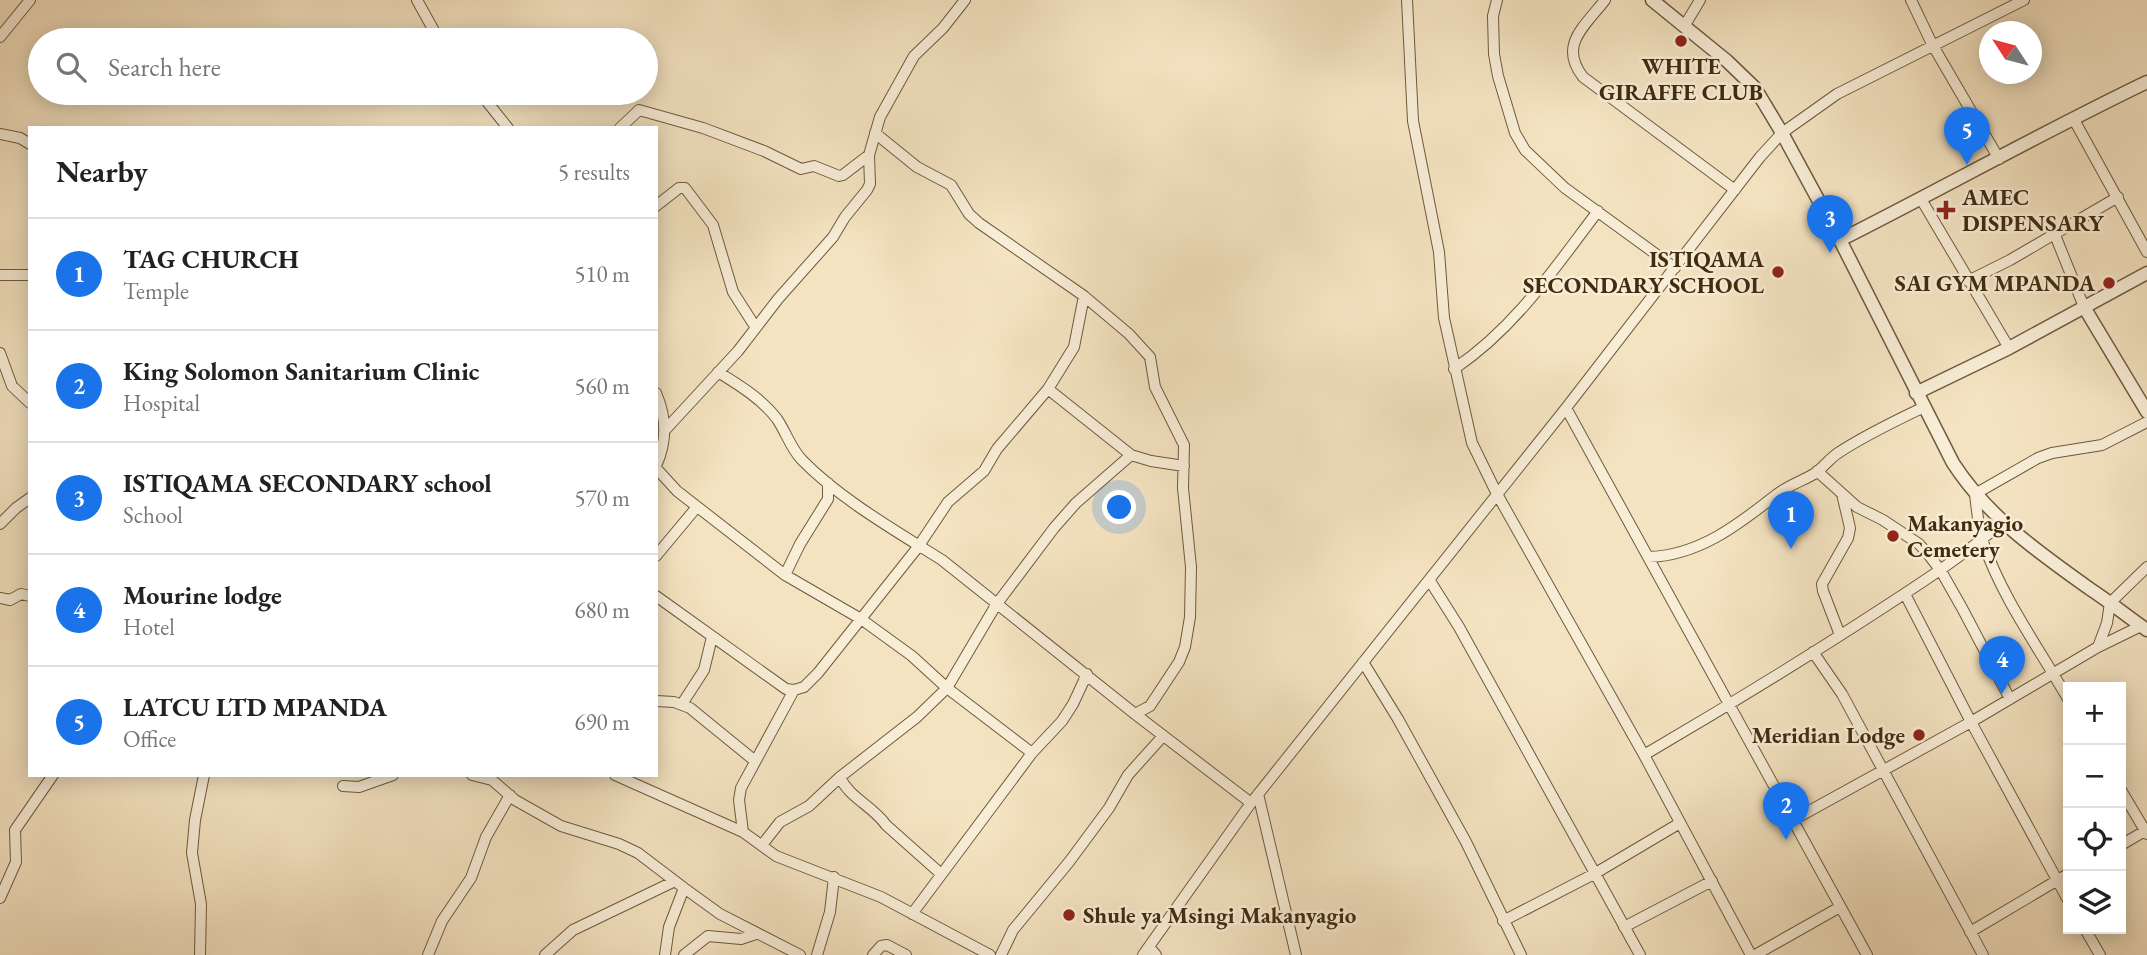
<!DOCTYPE html>
<meta charset="utf-8">
<style>
:root{--surface:#fff;--page:#f6f6f6;--text:#222;--muted:#767676;--line:#e0e0e0;--accent:#1a73e8}
body{margin:0;font-family:"EB Garamond",serif;background:var(--page);color:var(--text)}
.controls{position:absolute;right:21px;bottom:21px;display:grid;overflow:hidden;border-radius:0px;box-shadow:0 4px 18px #0003}
.controls button{width:63px;height:63px;display:grid;place-items:center;padding:0;border:0;border-bottom:2px solid var(--line);background:var(--surface);color:var(--text);font:35px sans-serif}
.compass{position:absolute;left:1979px;top:21px;width:63px;height:63px;border-radius:50%;background:var(--surface);box-shadow:0 4px 18px #0003;rotate:306deg}
.you{position:absolute;left:1120px;top:508px;width:24px;height:24px;margin:-18px;border:5px solid #fff;border-radius:50%;background:#1a73e8;box-shadow:0 0 0 10px #1a73e833}
.badge{display:grid;place-items:center;width:46px;height:46px;border-radius:50%;background:var(--accent);color:#fff;font-size:23px;font-weight:700}
.pin{position:absolute;translate:-50% -58px;filter:drop-shadow(0 2px 4px #0008)}
.pin::after{content:'';position:absolute;top:37px;width:24px;height:21px;background:inherit;clip-path:polygon(0 0,100% 0,50% 100%)}
.list{margin:0;padding:0;list-style:none}
h2{display:flex;justify-content:space-between;align-items:center;height:91px;margin:0;padding:0 28px;font-size:30px}
h2 small{font-size:23px;font-weight:400;color:var(--muted)}
.list li{display:grid;grid-template-columns:46px 1fr auto;gap:21px;align-items:center;box-sizing:border-box;height:112px;padding:0 28px;border-top:2px solid var(--line)}
.list b{display:block;font-size:26px;white-space:nowrap}
.list p{margin:0;font-size:23px;white-space:nowrap;color:var(--muted)}
.list em{font-size:23px;font-style:normal;color:var(--muted)}
.icon{flex:none;width:38px;height:38px;fill:none;stroke:currentColor;stroke-width:2;stroke-linecap:round;stroke-linejoin:round}
.map{position:relative;flex:none;width:2147px;height:955px;overflow:hidden}
.search{position:absolute;background:var(--surface);box-shadow:0 4px 18px #0003;left:28px;top:28px;width:630px;height:77px;display:flex;align-items:center;gap:18px;box-sizing:border-box;padding:0 24px;border-radius:38px;color:var(--muted);font-size:26px}
.panel{position:absolute;background:var(--surface);box-shadow:0 4px 18px #0003;left:28px;top:126px;width:630px;height:651px;border-radius:0px}
.map>svg:first-child{display:block}
.lines{fill:none;stroke-linecap:round;stroke-linejoin:round}
.minor-casing{stroke:#6e5a3c;stroke-width:12}
.tertiary-casing{stroke:#6e5a3c;stroke-width:15}
.minor{stroke:#f8edd7;stroke-width:10}
.tertiary{stroke:#f8edd7;stroke-width:12}
.poi-dot{fill:#8f2418;stroke:#f8edd7;stroke-width:2.5}
.labels{text-anchor:middle;stroke-width:5;stroke-linejoin:round;paint-order:stroke}
.poi-label{font-size:23px;font-weight:bold;fill:#412c0f;stroke:#f8edd7;text-anchor:start}
</style>
<div class="map">
<svg width="2147" height="955" viewBox="0 0 2147 955">
<rect width="100%" height="100%" fill="#f4e3c1"/>
<filter id="stains"><feTurbulence type="fractalNoise" baseFrequency=".00286" numOctaves="4"/><feColorMatrix values="0 0 0 0 .2 0 0 0 0 .09 0 0 0 0 .02 0 0 0 .5 -.17"/></filter>
<radialGradient id="worn" r=".72"><stop offset=".6" stop-color="#630" stop-opacity="0"/><stop offset="1" stop-color="#630" stop-opacity=".3"/></radialGradient>
<g class="lines">
<g class="minor-casing">
<path id="minor" d="M 417,0 L 439,40
M 1407,0 L 1413,121 L 1439,252 L 1444,318 L 1472,443 L 1497,494 L 1644,755 L 1751,955
M 1497,0 L 1493,16 L 1494,54 L 1498,76 L 1515,133 L 1525,150 L 1565,188 L 1675,268
M 1605,0 C 1585,26 1558,45 1583,77 L 1735,190
M 1911,0 L 1932,44 L 1999,159
M 1685,25 L 1700,0
M 0,37 L 30,0
M 480,93 L 508,128
M 2073,118 L 2147,252
M 620,128 L 639,110 L 703,128 L 764,151 L 801,169 L 814,166 L 839,176 L 843,175 L 869,155
M 875,133 L 917,167 L 951,185 L 969,214 L 979,223 L 1084,296 L 1129,334 L 1150,357 L 1155,387 L 1184,445 L 1183,488 L 1191,567 L 1190,617 L 1185,647 L 1179,662 L 1150,706 L 1135,714
M 0,134 L 20,138 L 30,144
M 1921,199 L 2009,348
M 656,206 L 679,188 L 685,188 L 713,225 L 733,292 L 756,328
M 2055,235 L 2084,307
M 0,275 L 30,275
M 1968,281 L 2010,260 L 2118,197
M 0,353 L 12,386 L 30,403
M 1454,369 C 1515,328 1554,269 1598,211
M 718,372 C 739,385 762,399 777,419 C 786,432 791,449 802,460 C 840,499 896,531 942,560 L 1135,714 L 1251,803
M 1048,389 L 1131,455 L 1151,461 L 1184,466
M 656,393 C 667,419 667,441 656,466
M 1566,408 L 1867,955
M 666,429 L 738,351 L 778,299 L 833,237 L 845,217 L 867,190 L 870,184 L 869,155 L 880,117 L 914,56 L 943,28 L 965,0
M 656,468 L 677,491 L 785,575 L 861,619 L 912,656 L 947,688 L 1032,753
M 1817,471 L 1857,507 L 1883,520 L 1919,544 L 1928,554 L 1941,571 L 1962,608 L 2010,699
M 0,524 L 16,508 L 30,498
M 656,556 L 696,508
M 1648,557 C 1698,556 1738,525 1776,495 C 1787,486 1802,481 1814,474 C 1823,468 1829,459 1838,453 C 1865,435 1895,421 1924,407
M 785,575 L 800,544 L 828,499 L 828,483
M 1430,581 L 1459,627 L 1640,955
M 1905,594 L 1971,722 L 2068,900
M 656,596 L 786,689 L 794,690 L 804,687 L 818,673 L 918,547 L 948,502 L 984,471 L 997,449 L 1048,389 L 1074,347 L 1084,296
M 0,598 L 10,600 L 21,594 L 30,596
M 1840,635 L 1823,591 L 1822,584 L 1848,538 L 1850,528 L 1842,494
M 2098,647 L 2107,623 L 2110,603 L 2147,567
M 1813,652 L 1842,694 L 1983,955
M 1363,662 L 1398,719 L 1466,842 L 1521,955
M 2068,699 C 2039,648 2002,598 1983,542 C 1978,527 1977,510 1975,494 L 2038,458 L 2052,453 L 2102,445 L 2147,422
M 656,701 L 674,702 L 690,708 L 755,761
M 682,704 L 704,670 L 712,637
M 1644,755 C 1716,713 1788,669 1858,624 C 1907,592 1957,561 2002,523
M 472,775 L 492,780 L 515,800 L 561,826 L 619,844 L 638,853 L 684,888 L 669,927 L 665,955
M 615,775 L 743,832 L 776,856 L 881,897 L 990,955
M 840,777 C 849,798 873,806 886,825 L 940,873
M 343,786 L 359,787 L 393,775
M 2121,790 L 2147,834
M 1258,794 L 1296,955
M 1793,820 L 1971,722 L 2098,647 L 2141,626
M 743,832 L 739,800 L 741,788 L 794,690
M 762,845 L 780,822 L 809,806 L 840,777 L 917,717 L 947,688 L 996,605 L 1054,528 L 1076,503 L 1131,455
M 2121,845 L 2145,831
M 684,888 L 720,914 L 800,955
M 0,898 L 16,862 L 15,830 L 53,775
M 912,914 L 1032,753 L 1062,721 L 1073,704 L 1087,674
M 1503,921 L 1594,874 L 1680,823
M 1624,927 L 1712,881
M 2085,929 L 2100,955
M 1970,932 L 2068,874
M 1149,947 L 1156,955
M 200,955 L 201,904 L 192,853 L 195,820 L 204,775
M 428,955 L 442,921 L 471,878 L 486,837 L 510,795
M 545,955 L 573,930 L 675,881
M 684,955 L 708,936 L 741,939 L 756,934
M 817,955 L 830,912 L 834,877
M 873,955 L 881,946 L 887,945 L 906,955
M 1001,955 L 1013,930 L 1069,862 L 1109,808 L 1128,775 L 1163,736
M 1143,955 L 1251,803 L 1566,408 L 1760,157 L 1782,133 L 1837,94 L 2024,0
M 1755,955 L 1840,907"/>
</g>
<g class="tertiary-casing">
<path id="tertiary" d="M 1652,0 L 1727,61 L 1755,88 L 1782,133 L 1840,240 L 1953,463 C 1988,517 2038,552 2090,589 C 2110,602 2128,617 2147,630
M 1840,240 C 1943,188 2043,132 2147,82
M 2084,307 L 2147,412
M 1916,393 L 2009,348 L 2147,273"/>
</g>
<use href="#minor" class="minor"/>
<use href="#tertiary" class="tertiary"/>
</g>
<g class="poi-dot">
<circle cx="1681" cy="41" r="7"/>
<path d="M1942.5 199.5h7v7h7v7h-7v7h-7v-7h-7v-7h7z"/>
<circle cx="1778" cy="272" r="7"/>
<circle cx="2109" cy="283" r="7"/>
<circle cx="1893" cy="536" r="7"/>
<circle cx="1919" cy="735" r="7"/>
<circle cx="1069" cy="915" r="7"/>
</g>
<g class="labels">
<g class="poi-label">
<text x="1681" y="74" text-anchor="middle">WHITE<tspan x="1681" dy="26">GIRAFFE CLUB</tspan></text>
<text x="1962" y="205">AMEC<tspan x="1962" dy="26">DISPENSARY</tspan></text>
<text x="1764" y="267" text-anchor="end">ISTIQAMA<tspan x="1764" dy="26">SECONDARY SCHOOL</tspan></text>
<text x="2095" y="291" text-anchor="end">SAI GYM MPANDA</text>
<text x="1907" y="531">Makanyagio<tspan x="1907" dy="26">Cemetery</tspan></text>
<text x="1905" y="743" text-anchor="end">Meridian Lodge</text>
<text x="1083" y="923">Shule ya Msingi Makanyagio</text>
</g>
</g>
<rect width="100%" height="100%" filter="url(#stains)"/>
<rect width="100%" height="100%" fill="url(#worn)"/>
</svg>
<div class="controls">
<button>+</button>
<button>−</button>
<button><svg class="icon" aria-label="locate" viewBox="0 0 24 24"><circle cx="12" cy="12" r="6"/><path d="M12 2v4M12 18v4M2 12h4M18 12h4"/></svg></button>
<button><svg class="icon" aria-label="layers" viewBox="0 0 24 24"><path d="M12 4l9 5-9 5-9-5zM3 14l9 5 9-5"/></svg></button>
</div>
<svg class="compass" viewBox="-18 -18 36 36"><path d="M0-13l5 13h-10z" fill="#e53935"/><path d="M0 13l5-13h-10z" fill="#767676"/></svg>
<div class="you"></div>
<div class="pin badge" style="left:1791px;top:549px">1</div>
<div class="pin badge" style="left:1786px;top:840px">2</div>
<div class="pin badge" style="left:1830px;top:253px">3</div>
<div class="pin badge" style="left:2002px;top:694px">4</div>
<div class="pin badge" style="left:1967px;top:165px">5</div>
<div class="search"><svg class="icon" aria-label="search" viewBox="0 0 24 24"><circle cx="10" cy="10" r="6"/><path d="M15 15l6 6"/></svg>Search here</div>
<section class="panel">
<h2>Nearby<small>5 results</small></h2>
<ul class="list">
<li><span class="badge">1</span><div><b>TAG CHURCH</b><p>Temple</p></div><em>510 m</em></li>
<li><span class="badge">2</span><div><b>King Solomon Sanitarium Clinic</b><p>Hospital</p></div><em>560 m</em></li>
<li><span class="badge">3</span><div><b>ISTIQAMA SECONDARY school</b><p>School</p></div><em>570 m</em></li>
<li><span class="badge">4</span><div><b>Mourine lodge</b><p>Hotel</p></div><em>680 m</em></li>
<li><span class="badge">5</span><div><b>LATCU LTD MPANDA</b><p>Office</p></div><em>690 m</em></li>
</ul>
</section>
</div>
